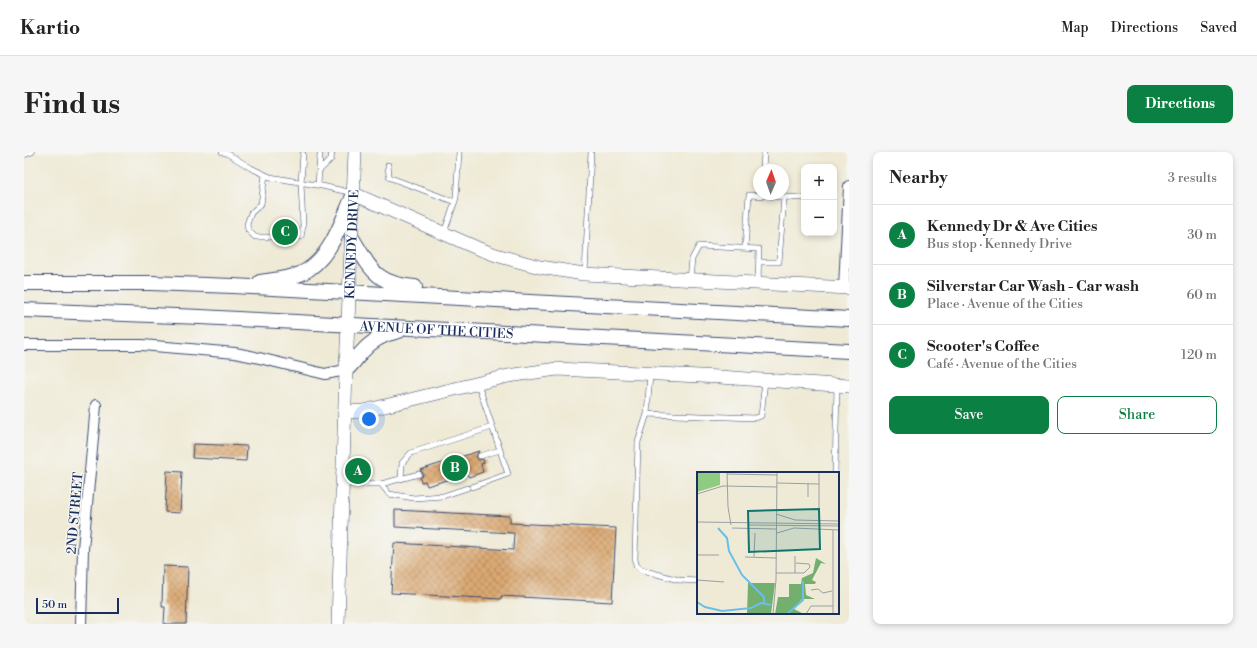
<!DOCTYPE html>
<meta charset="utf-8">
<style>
:root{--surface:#fff;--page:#f6f6f6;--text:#222;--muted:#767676;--line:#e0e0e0;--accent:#0b8043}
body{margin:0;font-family:"Libre Bodoni",serif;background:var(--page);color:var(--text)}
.controls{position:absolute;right:12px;top:12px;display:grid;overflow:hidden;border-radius:8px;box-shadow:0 2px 6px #0003}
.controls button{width:36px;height:36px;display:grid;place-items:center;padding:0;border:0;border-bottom:1px solid var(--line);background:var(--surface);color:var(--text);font:20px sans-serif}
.compass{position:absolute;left:729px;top:12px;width:36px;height:36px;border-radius:50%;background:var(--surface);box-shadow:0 2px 6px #0003;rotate:2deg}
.scale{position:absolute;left:12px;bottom:10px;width:83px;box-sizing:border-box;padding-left:4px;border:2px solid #1b2f5e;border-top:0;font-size:11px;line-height:14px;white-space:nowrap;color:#1b2f5e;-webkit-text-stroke:3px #f6f6f2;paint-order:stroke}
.you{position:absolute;left:345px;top:267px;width:14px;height:14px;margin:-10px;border:3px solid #fff;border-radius:50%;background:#1a73e8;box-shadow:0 0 0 6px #1a73e833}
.badge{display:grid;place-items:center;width:26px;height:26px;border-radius:50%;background:var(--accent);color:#fff;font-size:13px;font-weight:700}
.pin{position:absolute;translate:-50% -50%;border:2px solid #fff;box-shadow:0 1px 4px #0006}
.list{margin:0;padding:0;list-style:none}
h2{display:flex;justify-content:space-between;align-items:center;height:52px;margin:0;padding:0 16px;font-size:17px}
h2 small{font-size:13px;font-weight:400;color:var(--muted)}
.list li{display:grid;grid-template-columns:26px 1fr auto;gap:12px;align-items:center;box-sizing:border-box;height:60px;padding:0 16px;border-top:1px solid var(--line)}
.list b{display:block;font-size:15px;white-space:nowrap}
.list p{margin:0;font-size:13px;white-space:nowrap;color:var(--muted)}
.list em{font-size:13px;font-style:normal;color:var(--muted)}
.actions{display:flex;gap:8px;padding:12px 16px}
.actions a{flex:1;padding:9px 0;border:1px solid var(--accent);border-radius:8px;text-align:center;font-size:14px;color:var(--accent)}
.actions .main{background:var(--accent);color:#fff}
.map{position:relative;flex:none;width:825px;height:472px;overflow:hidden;border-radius:8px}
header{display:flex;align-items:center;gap:24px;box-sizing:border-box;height:56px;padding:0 20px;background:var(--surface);border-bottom:1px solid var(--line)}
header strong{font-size:19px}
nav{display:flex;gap:22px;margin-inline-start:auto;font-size:14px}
.intro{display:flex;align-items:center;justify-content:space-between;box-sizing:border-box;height:96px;padding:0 24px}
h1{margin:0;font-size:28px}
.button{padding:10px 18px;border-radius:8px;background:var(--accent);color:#fff;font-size:14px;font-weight:700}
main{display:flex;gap:24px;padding:0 24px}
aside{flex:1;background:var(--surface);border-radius:8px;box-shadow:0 2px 6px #0003}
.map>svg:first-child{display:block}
.building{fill:url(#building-cross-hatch)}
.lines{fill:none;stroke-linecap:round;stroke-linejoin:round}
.service-casing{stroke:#3b4b70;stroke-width:6}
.minor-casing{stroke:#3b4b70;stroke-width:12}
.tertiary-casing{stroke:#3b4b70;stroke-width:14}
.secondary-casing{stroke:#3b4b70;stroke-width:16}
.service{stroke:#fff;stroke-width:5}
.minor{stroke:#fff;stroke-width:10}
.tertiary{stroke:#fff;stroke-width:13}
.secondary{stroke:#fff;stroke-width:14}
.labels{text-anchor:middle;stroke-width:3;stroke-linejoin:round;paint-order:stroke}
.street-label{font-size:13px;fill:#1b2f5e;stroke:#f6f6f2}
.inset-river{fill:none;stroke:#6bbfe7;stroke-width:2}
.inset-road{fill:none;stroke:#9a9fa6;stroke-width:1}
.view{fill:#0f766e;fill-opacity:0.15;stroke:#0f766e;stroke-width:2}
.inset-edge{fill:none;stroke:#1b2f5e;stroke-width:2}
</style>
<header>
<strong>Kartio</strong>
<nav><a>Map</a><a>Directions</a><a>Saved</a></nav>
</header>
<div class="intro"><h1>Find us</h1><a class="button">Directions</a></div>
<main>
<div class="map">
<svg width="825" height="472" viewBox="0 0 825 472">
<defs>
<pattern id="building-cross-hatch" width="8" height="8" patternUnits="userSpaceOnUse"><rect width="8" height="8" fill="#dba972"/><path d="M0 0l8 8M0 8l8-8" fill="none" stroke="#b18a61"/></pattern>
</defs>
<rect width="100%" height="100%" fill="#f6f6f2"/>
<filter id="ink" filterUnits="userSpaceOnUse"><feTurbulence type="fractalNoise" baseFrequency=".025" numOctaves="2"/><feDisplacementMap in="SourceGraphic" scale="8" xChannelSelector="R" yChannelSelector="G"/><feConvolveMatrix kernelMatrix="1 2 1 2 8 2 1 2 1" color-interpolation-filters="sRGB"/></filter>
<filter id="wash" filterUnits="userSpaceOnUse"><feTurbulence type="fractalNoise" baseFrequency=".012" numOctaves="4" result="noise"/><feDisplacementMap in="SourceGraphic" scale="16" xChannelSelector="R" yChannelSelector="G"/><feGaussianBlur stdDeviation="0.9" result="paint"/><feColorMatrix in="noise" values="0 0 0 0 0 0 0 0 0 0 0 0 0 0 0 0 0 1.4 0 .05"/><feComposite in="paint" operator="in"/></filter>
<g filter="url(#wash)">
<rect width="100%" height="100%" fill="#efead6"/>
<g id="blocks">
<path class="building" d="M 169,292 L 223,294 L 222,309 L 168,306 Z
M 455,299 L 452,305 L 455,308 L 459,307 L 460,311 L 457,312 L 459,320 L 445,325 L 443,322 L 403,334 L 401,329 L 397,330 L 396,326 L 398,325 L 399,321 L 396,318 Z
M 143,319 L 158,320 L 156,361 L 141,360 Z
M 371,358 L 486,364 L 486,371 L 592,376 L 588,450 L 477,444 L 477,447 L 367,441 L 370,391 L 489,398 L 490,381 L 371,375 Z
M 139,414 L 164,415 L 162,472 L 140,472 L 141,455 L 138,455 Z"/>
</g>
</g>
<g filter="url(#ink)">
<use href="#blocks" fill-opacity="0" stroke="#3b4b70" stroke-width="1"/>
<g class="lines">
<g class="service-casing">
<path id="service" d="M 198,0 L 204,2 L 227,16 L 246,25 L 298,34 L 329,41
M 0,3 L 8,0
M 364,13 L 365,24 L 367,26 L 431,50
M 739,18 L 740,0
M 295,19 L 307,7 L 308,0
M 241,23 L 237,52 L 227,61 L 223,72 L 224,78 L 231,85 L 277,85 L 279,74 L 277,31 L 279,2
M 294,33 L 296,3
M 760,45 L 780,46
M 420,81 L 432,46 L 435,0
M 721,96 L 725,43 L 760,45 L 755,110 L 735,110
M 561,121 L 567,0
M 666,127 L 668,107 L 675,94 L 735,97 L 734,131
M 626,222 L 623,262 L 731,266 L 737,264 L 741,229
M 623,262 L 614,290 L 611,407 L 612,413 L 618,418 L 655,428 L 674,429
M 456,304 L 476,298
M 811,321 L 813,234
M 377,327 L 378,311 L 387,301 L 468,275
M 319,332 L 357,332 L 395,322
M 357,332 L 365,342 L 390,346 L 419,344 L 443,336
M 448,335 L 484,322 L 454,232"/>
</g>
<g class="minor-casing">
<path id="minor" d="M 820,136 L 825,34
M 0,193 L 118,193 L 166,197 L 211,201 L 231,205 L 301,222 L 322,218
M 57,472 L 59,397 L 72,253"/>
</g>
<g class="tertiary-casing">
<g id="tertiary">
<path d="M 330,42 L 453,96 L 472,103 L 516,115 L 560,122 L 825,136"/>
<path d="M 321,260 L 340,259 L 484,224 L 533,217 L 696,225 L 825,234"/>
<path id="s1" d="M 314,472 L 322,218 L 331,0"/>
</g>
</g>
<g class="secondary-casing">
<g id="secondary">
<path d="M 328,86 C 347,117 351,132 391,135"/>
<path d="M 236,130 C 249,128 264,127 276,122 C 307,108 317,70 330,42"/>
<path d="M 0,131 L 127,131 L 209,134 L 825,167"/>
<path id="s2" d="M 0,158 L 177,165 L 825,199"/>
<path d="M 322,218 C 328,213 332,207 337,201 C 347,189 360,182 375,179"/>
</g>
</g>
<use href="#service" class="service"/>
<use href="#minor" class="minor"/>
<use href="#tertiary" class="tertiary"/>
<use href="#secondary" class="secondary"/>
</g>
</g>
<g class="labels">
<g class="street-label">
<text dy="5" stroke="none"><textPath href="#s1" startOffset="380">KENNEDY DRIVE</textPath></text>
<text dy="5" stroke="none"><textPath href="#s2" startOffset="413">AVENUE OF THE CITIES</textPath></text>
<text transform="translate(50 361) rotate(-85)" y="5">2ND STREET</text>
</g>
</g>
<g transform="translate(673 320)">
<rect width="142" height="142" fill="#efead6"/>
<path d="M 0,0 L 23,0 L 23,13 L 0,20 Z" fill="#8fcb81"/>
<path d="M 119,86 L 129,92 L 124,91 L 115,108 L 119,110 L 118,112 L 108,112 L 109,123 L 118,127 L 105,127 L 97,137 L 107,142 L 78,142 L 81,125 L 92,125 L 92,112 L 104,112 L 105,106 L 116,101 ZM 51,111 L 78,111 L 74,142 L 50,142 Z" fill="#73af6f"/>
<path class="inset-river" d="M 21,56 L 30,66 L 32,79 L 45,103 L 67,125 L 67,131M 0,130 L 8,135 L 25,139 L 54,136 L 64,131 L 74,133M 90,142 L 106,128 L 106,109"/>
<path class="inset-road" d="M 30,0 L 31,35 L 34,53M 30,2 L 80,3M 80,11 L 122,12M 0,22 L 26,14 L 80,15M 111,25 L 111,11M 79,42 L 98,48 L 142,49M 122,48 L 122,0M 0,50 L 142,52M 51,53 L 142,54M 35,56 L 79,57M 80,61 L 97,56 L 142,58M 0,83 L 22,83M 98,84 L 98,101M 48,85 L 79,86M 57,85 L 58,61M 79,101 L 107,101 L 113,95 L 112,92 L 99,91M 0,108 L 27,110M 114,118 L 121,117 L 126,121 L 135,119M 76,142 L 79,108 L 80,0M 109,142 L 114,134 L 136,134M 136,142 L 136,58"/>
<path class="view" d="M 122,37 L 123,77 L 52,80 L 51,39 Z"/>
<rect width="142" height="142" class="inset-edge"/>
</g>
</svg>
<div class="controls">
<button>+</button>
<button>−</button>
</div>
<svg class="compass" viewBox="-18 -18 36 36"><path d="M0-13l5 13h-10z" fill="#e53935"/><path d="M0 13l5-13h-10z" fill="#767676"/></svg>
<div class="scale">50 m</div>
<div class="you"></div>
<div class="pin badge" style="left:334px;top:319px">A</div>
<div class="pin badge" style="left:431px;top:316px">B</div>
<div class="pin badge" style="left:261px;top:80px">C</div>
</div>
<aside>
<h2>Nearby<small>3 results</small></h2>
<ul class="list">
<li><span class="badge">A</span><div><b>Kennedy Dr &amp; Ave Cities</b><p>Bus stop · Kennedy Drive</p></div><em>30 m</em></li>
<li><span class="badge">B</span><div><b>Silverstar Car Wash - Car wash</b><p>Place · Avenue of the Cities</p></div><em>60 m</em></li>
<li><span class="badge">C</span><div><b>Scooter's Coffee</b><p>Café · Avenue of the Cities</p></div><em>120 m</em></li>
</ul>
<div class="actions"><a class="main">Save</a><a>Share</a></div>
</aside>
</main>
